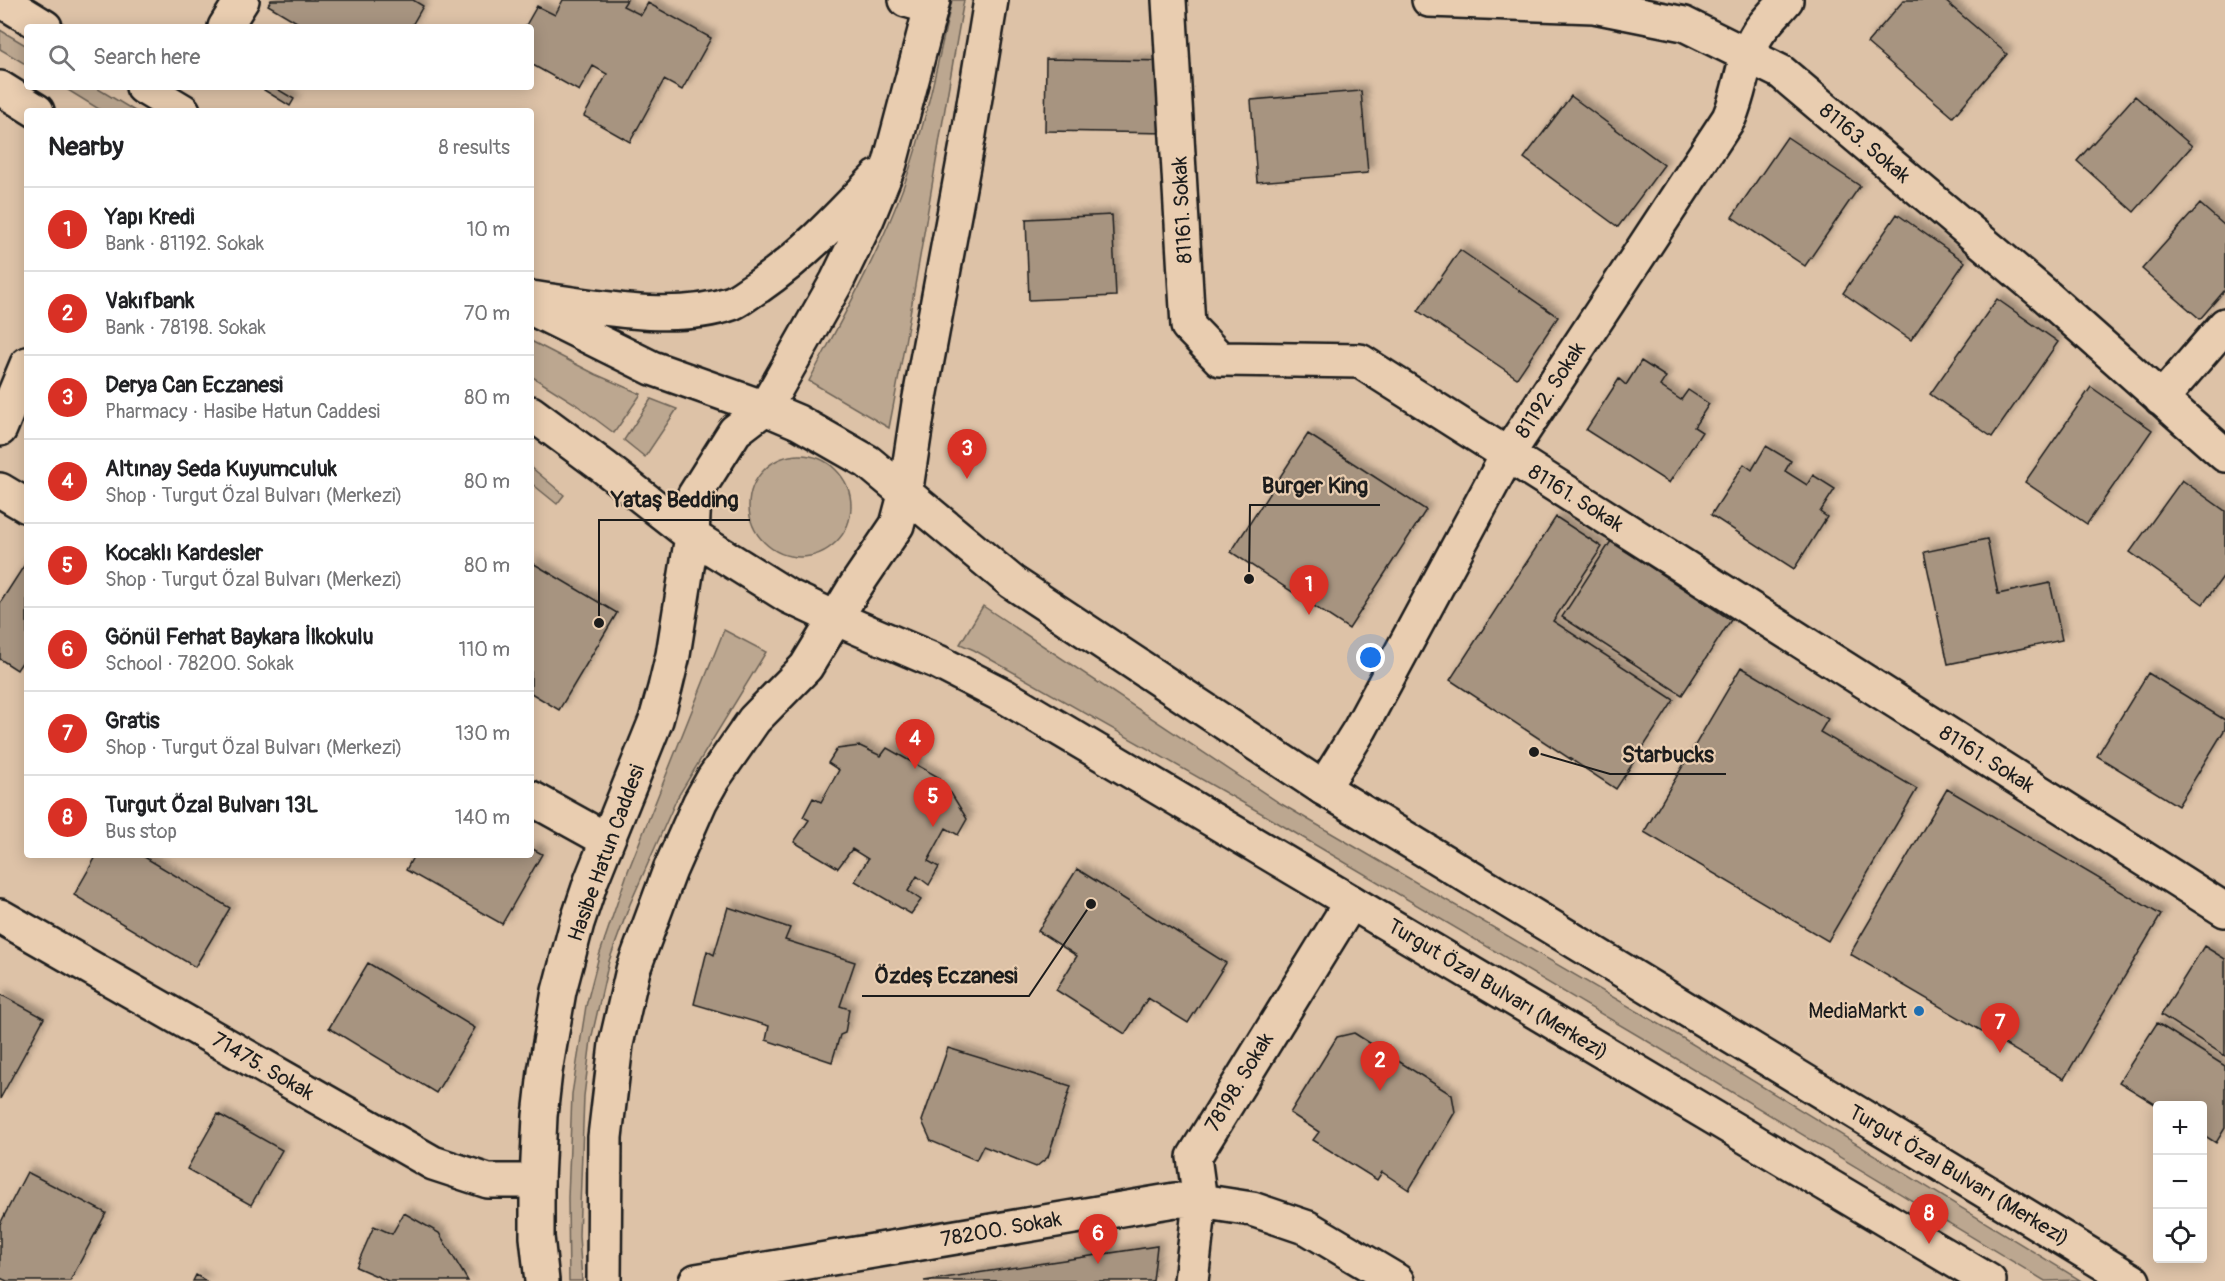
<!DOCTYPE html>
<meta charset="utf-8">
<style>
:root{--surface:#fff;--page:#f6f6f6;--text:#202124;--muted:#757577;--line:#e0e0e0;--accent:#d93025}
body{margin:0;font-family:Pangolin,sans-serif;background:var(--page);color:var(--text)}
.controls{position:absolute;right:18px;bottom:18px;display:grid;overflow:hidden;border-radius:6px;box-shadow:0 3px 15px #0003}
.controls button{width:54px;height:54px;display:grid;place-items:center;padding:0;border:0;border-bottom:2px solid var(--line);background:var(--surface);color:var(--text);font:30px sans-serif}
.you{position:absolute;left:1371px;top:658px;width:21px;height:21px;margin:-15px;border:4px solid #fff;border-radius:50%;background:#1a73e8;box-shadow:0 0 0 9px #1a73e833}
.badge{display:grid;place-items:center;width:39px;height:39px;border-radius:50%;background:var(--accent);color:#fff;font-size:20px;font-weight:700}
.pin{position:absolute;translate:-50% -50px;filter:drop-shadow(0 2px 3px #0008)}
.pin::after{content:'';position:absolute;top:32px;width:21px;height:18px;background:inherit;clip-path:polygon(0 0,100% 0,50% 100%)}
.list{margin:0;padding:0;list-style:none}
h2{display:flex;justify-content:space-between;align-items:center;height:78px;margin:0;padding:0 24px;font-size:26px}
h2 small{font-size:20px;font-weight:400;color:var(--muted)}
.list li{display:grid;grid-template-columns:39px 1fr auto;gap:18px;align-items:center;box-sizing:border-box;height:84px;padding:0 24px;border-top:2px solid var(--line)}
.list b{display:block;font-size:22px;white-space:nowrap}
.list p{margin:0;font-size:20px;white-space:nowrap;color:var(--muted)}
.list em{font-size:20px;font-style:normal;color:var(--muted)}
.icon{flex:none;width:33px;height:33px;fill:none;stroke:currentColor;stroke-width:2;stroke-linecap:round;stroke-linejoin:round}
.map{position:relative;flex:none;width:2225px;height:1281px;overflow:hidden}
.search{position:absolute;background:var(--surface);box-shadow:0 3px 15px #0003;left:24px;top:24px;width:510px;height:66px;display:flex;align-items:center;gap:15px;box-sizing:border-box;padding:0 21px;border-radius:6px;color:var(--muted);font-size:22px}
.panel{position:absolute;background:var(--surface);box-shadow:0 3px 15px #0003;left:24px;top:108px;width:510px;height:750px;border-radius:6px}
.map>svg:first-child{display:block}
.green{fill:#bca790;stroke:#6c6256;stroke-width:1.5}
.building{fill:#a79480;stroke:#1c1c1c;stroke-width:1.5;filter:url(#shadow)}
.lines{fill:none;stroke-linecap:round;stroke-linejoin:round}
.minor-casing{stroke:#1c1c1c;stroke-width:38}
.major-casing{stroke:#1c1c1c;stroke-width:38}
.minor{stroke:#e9cdb0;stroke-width:33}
.major{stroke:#e9cdb0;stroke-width:33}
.poi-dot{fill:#1f6fb2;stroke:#e9cdb0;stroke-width:2}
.labels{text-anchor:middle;stroke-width:4.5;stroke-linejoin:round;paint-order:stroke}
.street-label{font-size:21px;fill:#1c1c1c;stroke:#e9cdb0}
.poi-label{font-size:21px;fill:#1c1c1c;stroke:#e9cdb0;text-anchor:end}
.leader{fill:none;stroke:#1c1c1c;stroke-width:2}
.callout-dot{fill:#1c1c1c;stroke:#e9cdb0;stroke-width:2}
.callout-label{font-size:22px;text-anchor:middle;font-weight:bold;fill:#1c1c1c;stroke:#e9cdb0;stroke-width:4.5;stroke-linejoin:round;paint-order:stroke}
</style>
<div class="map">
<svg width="2225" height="1281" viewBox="0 0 2225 1281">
<defs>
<filter id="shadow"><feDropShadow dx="5.5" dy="-5.5" stdDeviation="3" flood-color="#0004"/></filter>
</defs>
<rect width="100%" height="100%" fill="#ddc2a7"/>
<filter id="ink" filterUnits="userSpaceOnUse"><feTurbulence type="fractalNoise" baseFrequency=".0167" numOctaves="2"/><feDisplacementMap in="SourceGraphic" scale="12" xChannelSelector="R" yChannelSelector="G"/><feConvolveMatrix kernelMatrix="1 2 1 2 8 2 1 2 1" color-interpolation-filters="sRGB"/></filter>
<g filter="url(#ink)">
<path class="green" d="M 952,0 L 964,0 C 938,142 917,286 889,428 L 809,381 C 839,324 872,266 896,206 C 923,140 936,69 952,0 Z
M 0,30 L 27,46 L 27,65 L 0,49 Z
M 63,87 L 95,87 L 135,111 L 102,111 Z
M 531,341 L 595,374 L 641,394 L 614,433 L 574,403 L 531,376 Z
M 651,399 L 677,409 L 645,457 L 624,440 Z
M749 506a51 51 0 1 1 102 0a51 51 0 1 1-102 0Z
M 531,467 L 564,495 L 557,504 L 531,483 Z
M 983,606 L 1278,802 L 1666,1028 L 2080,1280 L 2045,1281 L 1654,1045 L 1268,817 L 974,650 L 960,644 Z
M 724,630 L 766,652 L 677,798 L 630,904 L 609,961 L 591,1040 L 584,1096 L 579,1236 L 582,1281 L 569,1281 L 568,1198 L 572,1094 L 586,1006 L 599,956 L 628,871 Z"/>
<path class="building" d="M 271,0 L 413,0 L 423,6 L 411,27 L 305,27 L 268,5 Z
M 563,0 L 627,0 L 623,6 L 641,15 L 648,3 L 711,38 L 682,90 L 664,80 L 630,142 L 584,116 L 607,74 L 593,66 L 579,91 L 531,64 L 531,27 L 525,27 L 537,6 L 555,15 Z
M 1904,0 L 1944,0 L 2007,54 L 1953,117 L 1867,43 Z
M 1046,59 L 1169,61 L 1168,133 L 1045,131 Z
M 266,87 L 274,87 L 294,99 L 290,106 L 264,90 Z
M 1361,91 L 1368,173 L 1257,182 L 1251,100 Z
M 1571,96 L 1664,165 L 1618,227 L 1524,158 Z
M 2135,96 L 2192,146 L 2134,212 L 2077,161 Z
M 1787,137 L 1860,186 L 1805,266 L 1732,217 Z
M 2200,204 L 2225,226 L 2225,290 L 2200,319 L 2142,269 Z
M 1897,214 L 1965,262 L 1911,340 L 1843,293 Z
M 1112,215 L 1116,296 L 1029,300 L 1026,219 Z
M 1460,250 L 1558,317 L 1517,378 L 1418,311 Z
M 1997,299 L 2058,342 L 1992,437 L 1930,394 Z
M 1641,361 L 1666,377 L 1660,386 L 1681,400 L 1688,390 L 1709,404 L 1694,427 L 1702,432 L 1669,483 L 1586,430 L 1619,379 L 1626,385 Z
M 2091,387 L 2152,430 L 2087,524 L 2025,482 Z
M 1308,434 L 1426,510 L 1349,629 L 1231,552 Z
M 1766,446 L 1791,461 L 1785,471 L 1807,485 L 1813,475 L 1835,489 L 1820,512 L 1827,517 L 1794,569 L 1711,515 L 1744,464 L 1752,470 Z
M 2182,480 L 2225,511 L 2225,574 L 2203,604 L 2130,552 Z
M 1556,517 L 1602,547 L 1553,621 L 1674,700 L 1616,789 L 1450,680 Z
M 1987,539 L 1998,594 L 2050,583 L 2062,640 L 1948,664 L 1924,552 Z
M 1611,541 L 1731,620 L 1682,695 L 1562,617 Z
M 27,561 L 27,655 L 17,670 L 0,659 L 0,603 Z
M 531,562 L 617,613 L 559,710 L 531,693 Z
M 1741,667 L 1828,719 L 1820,732 L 1917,789 L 1828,941 L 1644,832 Z
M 2148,673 L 2225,720 L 2225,729 L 2178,806 L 2097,756 Z
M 860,746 L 881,756 L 887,748 L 940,778 L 937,784 L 951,793 L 967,819 L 958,835 L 946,828 L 928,861 L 939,867 L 929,885 L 917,876 L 908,891 L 921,900 L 911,914 L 855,881 L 868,859 L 852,849 L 838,868 L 794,842 L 809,820 L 803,817 L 813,798 L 821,802 L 839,770 L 828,763 L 837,749 Z
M 1947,789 L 2161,915 L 2064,1079 L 1850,954 Z
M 531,848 L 542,854 L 502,924 L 406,870 L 414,855 L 531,855 Z
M 97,855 L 141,855 L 230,908 L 195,967 L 74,895 Z
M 1077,869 L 1226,963 L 1188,1023 L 1148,998 L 1125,1034 L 1056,990 L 1077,956 L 1038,931 Z
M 728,907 L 790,928 L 785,940 L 855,962 L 840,1006 L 849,1009 L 845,1033 L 840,1035 L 832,1062 L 766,1040 L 769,1026 L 694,1004 L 707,951 L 714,955 Z
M 2204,946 L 2225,959 L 2225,1056 L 2161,1015 Z
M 368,963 L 475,1028 L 436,1093 L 329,1028 Z
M 0,994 L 44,1018 L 0,1099 Z
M 2157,1023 L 2225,1066 L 2225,1128 L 2216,1143 L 2202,1134 L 2202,1106 L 2158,1106 L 2119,1082 Z
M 1354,1033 L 1452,1095 L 1455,1112 L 1409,1190 L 1382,1172 L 1377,1180 L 1313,1140 L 1319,1132 L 1290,1113 L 1337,1037 Z
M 948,1048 L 1071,1086 L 1048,1157 L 1036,1167 L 983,1146 L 976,1160 L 931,1141 L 922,1121 Z
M 218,1114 L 282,1150 L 251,1205 L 187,1169 Z
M 27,1172 L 106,1213 L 70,1281 L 7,1281 L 0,1278 L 0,1224 Z
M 404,1213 L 439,1233 L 468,1281 L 388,1281 L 356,1267 L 374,1226 L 392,1234 Z
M 1157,1246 L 1153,1281 L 924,1281 Z
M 196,1275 L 206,1281 L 193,1281 Z"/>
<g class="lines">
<g class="minor-casing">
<path id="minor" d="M 906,0 L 931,7
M 1169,0 L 1188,326 L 1220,359 L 1360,361 L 2225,910
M 1429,0 L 1594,6 L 1684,24 L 1781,72 L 2046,296 L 2225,455
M 225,27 L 242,0
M 2161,399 L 2225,325
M 0,429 L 27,364
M 0,490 L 27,506
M 1323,788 L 1360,729 L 1508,454 L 1729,118 C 1741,91 1743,56 1758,33 C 1766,21 1777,11 1786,0
M 531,798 L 607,840
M 0,916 L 433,1163 L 488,1181 L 537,1181
M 696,1281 L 1175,1200 L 1200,1201 L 1252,1209 L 1308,1228 L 1397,1281
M 1191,1281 L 1200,1201 L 1194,1157 L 1351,902"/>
</g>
<g class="major-casing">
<path id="major" d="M 1,0 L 45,27
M 143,87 L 183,111
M 0,88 L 37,111
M 531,298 C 593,306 672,324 732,303 C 741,299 750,291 759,286 C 804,255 840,216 877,177
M 531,308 L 652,368 L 765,408 L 798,422 L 868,462 L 1012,582 L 1323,788 L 2133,1281
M 531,413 L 604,467 L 692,536 L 788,596 L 835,618 L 938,662 L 1006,697 L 1989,1281
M 542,1281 L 537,1237 L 537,1181 L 540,1116 L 545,1072 L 559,991 L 577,923 L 591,881 L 656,720 L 665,688 L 673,655 L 692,536 L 694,496 L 735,431 L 765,408 L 837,281 L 867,219 L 890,163 L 933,0
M 604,1281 L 605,1137 L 616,1044 L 633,970 L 670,870 L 700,802 L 713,779 L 754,720 L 806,667 L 853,590 L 897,525 L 905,495 L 919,403 L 969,134 L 991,0"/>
</g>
<use href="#minor" class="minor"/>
<use href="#major" class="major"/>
</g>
</g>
<circle class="poi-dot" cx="1919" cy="1011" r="6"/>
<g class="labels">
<g class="street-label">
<text transform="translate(1865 143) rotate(40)" y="7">81163. Sokak</text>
<text transform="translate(1182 210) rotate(-93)" y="7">81161. Sokak</text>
<text transform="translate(1550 390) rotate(-57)" y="7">81192. Sokak</text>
<text transform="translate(1576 498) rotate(32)" y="7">81161. Sokak</text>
<text transform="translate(1987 759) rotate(32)" y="7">81161. Sokak</text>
<text transform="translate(606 853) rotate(-70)" y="7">Hasibe Hatun Caddesi</text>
<text transform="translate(1498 989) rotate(31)" y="7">Turgut Özal Bulvarı (Merkezi)</text>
<text transform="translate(263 1066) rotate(30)" y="7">71475. Sokak</text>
<text transform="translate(1239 1082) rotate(-59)" y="7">78198. Sokak</text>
<text transform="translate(1959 1175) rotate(31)" y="7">Turgut Özal Bulvarı (Merkezi)</text>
<text transform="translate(1001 1229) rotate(-10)" y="7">78200. Sokak</text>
</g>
<g class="poi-label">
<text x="1907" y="1018">MediaMarkt</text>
</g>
</g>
<path class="leader" d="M1249 579L1250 505H1380M599 623L599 520H750M1534 752L1610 774H1726M1091 904L1029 996H862"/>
<g class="callout-dot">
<circle cx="1249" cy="579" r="6"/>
<circle cx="599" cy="623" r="6"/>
<circle cx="1534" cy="752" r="6"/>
<circle cx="1091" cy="904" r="6"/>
</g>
<g class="callout-label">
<text x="1315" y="493">Burger King</text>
<text x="675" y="507">Yataş Bedding</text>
<text x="1668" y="762">Starbucks</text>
<text x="946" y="983">Özdeş Eczanesi</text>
</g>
</svg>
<div class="controls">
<button>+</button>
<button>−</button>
<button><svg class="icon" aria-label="locate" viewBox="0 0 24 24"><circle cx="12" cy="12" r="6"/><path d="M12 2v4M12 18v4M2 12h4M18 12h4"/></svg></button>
</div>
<div class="you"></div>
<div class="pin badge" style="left:1309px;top:615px">1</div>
<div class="pin badge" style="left:1380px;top:1091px">2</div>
<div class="pin badge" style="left:967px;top:479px">3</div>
<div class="pin badge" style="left:915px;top:769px">4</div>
<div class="pin badge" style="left:933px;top:827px">5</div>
<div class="pin badge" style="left:1098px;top:1264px">6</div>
<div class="pin badge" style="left:2000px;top:1053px">7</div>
<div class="pin badge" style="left:1929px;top:1244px">8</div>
<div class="search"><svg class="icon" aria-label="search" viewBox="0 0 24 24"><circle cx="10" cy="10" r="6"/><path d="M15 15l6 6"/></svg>Search here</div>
<section class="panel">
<h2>Nearby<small>8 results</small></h2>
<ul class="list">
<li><span class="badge">1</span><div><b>Yapı Kredi</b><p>Bank · 81192. Sokak</p></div><em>10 m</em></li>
<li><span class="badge">2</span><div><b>Vakıfbank</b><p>Bank · 78198. Sokak</p></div><em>70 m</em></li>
<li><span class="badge">3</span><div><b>Derya Can Eczanesi</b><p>Pharmacy · Hasibe Hatun Caddesi</p></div><em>80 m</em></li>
<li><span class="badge">4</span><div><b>Altınay Seda Kuyumculuk</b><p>Shop · Turgut Özal Bulvarı (Merkezi)</p></div><em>80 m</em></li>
<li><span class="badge">5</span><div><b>Kocaklı Kardesler</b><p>Shop · Turgut Özal Bulvarı (Merkezi)</p></div><em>80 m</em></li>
<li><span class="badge">6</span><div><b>Gönül Ferhat Baykara İlkokulu</b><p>School · 78200. Sokak</p></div><em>110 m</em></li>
<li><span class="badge">7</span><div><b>Gratis</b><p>Shop · Turgut Özal Bulvarı (Merkezi)</p></div><em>130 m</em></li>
<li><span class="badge">8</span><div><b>Turgut Özal Bulvarı 13L</b><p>Bus stop</p></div><em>140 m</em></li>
</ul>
</section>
</div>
